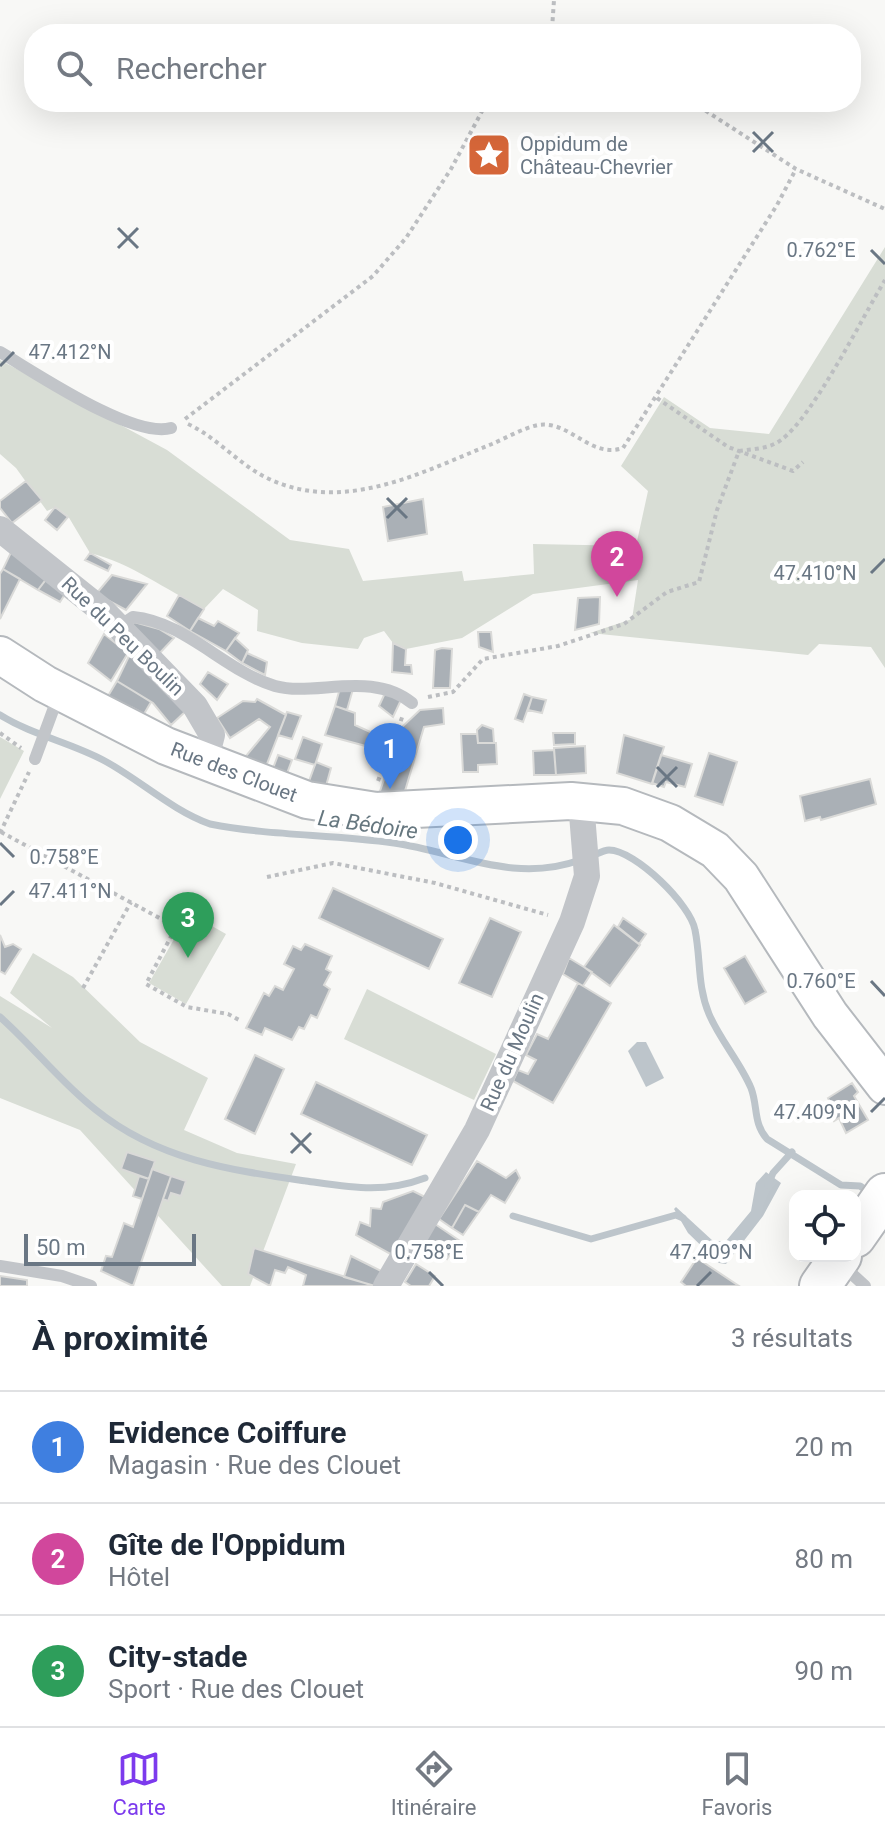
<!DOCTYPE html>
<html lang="fr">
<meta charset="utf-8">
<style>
:root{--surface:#fff;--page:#f6f6f7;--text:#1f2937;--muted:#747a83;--line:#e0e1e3;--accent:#7c3aed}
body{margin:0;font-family:Roboto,sans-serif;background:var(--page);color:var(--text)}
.controls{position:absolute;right:24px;bottom:24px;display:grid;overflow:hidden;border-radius:16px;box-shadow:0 8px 32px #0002}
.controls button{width:72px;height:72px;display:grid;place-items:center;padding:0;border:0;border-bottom:2px solid var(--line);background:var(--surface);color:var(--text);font:40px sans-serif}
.scale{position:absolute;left:24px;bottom:20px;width:172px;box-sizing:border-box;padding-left:8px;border:4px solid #6a7784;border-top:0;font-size:22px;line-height:28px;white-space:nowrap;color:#6a7784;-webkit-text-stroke:6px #fff;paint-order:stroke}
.you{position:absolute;left:458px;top:840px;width:28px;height:28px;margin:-20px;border:6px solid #fff;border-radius:50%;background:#1a73e8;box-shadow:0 0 0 12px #1a73e833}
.badge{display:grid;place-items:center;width:52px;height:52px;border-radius:50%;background:var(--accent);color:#fff;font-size:26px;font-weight:700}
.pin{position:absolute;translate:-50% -66px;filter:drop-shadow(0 2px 4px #0008)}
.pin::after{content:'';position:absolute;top:42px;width:28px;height:24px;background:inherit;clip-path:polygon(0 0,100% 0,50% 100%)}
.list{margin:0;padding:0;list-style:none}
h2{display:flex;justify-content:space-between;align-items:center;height:104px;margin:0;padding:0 32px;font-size:34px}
h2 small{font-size:26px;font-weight:400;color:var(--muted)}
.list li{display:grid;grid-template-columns:52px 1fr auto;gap:24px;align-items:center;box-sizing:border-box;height:112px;padding:0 32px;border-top:2px solid var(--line)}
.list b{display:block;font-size:30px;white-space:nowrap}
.list p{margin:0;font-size:26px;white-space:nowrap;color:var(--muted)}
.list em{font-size:26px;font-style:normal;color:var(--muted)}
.icon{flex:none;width:44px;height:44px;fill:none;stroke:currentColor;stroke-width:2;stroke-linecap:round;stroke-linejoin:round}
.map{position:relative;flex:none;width:885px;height:1286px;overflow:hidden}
.search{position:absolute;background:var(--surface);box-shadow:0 8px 32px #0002;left:24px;right:24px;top:24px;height:88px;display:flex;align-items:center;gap:20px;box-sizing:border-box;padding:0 28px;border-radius:32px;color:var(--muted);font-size:30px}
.sheet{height:440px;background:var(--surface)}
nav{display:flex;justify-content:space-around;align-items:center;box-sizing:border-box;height:112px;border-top:2px solid var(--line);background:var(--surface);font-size:22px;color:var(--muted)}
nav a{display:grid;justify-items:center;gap:4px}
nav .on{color:var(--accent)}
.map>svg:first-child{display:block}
.green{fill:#d8ddd5}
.water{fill:#bdc5cb}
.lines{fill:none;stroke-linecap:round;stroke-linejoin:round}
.stream{stroke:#bdc5cb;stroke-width:7}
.building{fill:#aab0b6;stroke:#dadad8;stroke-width:2}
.secondary-casing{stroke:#b5b9bd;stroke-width:40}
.primary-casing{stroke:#b6b9bd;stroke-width:44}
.path{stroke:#bcbec1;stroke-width:4;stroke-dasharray:4 4;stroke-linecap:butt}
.lane{stroke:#c2c5c9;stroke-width:12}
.street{stroke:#c2c5c9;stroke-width:26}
.secondary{stroke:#fff;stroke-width:36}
.primary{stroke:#fff;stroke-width:40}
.ticks{fill:none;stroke:#6a7784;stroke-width:3}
.labels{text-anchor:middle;stroke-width:8;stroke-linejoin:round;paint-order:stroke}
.poi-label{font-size:20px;fill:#6a7784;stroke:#fff;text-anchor:start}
.street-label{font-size:20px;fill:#6a7784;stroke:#fff}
.water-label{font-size:22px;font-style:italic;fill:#66777f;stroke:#fff}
.ticks-label{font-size:20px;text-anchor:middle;fill:#6a7784;stroke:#fff;stroke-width:8;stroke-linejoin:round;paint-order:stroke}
</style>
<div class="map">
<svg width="885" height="1286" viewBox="0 0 885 1286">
<rect width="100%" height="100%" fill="#f8f8f6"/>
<path class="green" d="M 885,247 L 885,668 L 871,647 L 819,644 L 808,655 L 590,633 L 632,619 L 638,580 L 533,594 L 462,638 L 406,649 L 393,643 L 384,631 L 364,638 L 358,649 L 302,643 L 257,631 L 258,610 L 223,589 L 204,609 C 164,589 133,564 90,553 L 68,516 L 56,507 L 47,511 L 16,468 L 0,454 L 0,360 L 167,450 L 290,540 L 349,549 L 363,581 L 462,571 L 464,581 L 534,574 L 533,544 L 636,546 L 648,491 L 621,466 L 664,397 L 710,428 L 769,434 Z
M 0,737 L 24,751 L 0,799 Z
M 189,913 L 226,934 L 186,1004 L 149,983 Z
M 33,953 L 73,977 L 140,1042 L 208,1078 L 184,1130 L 237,1153 L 296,1164 L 250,1286 L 222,1286 L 80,1130 L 0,1098 L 0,996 L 52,1028 L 10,993 Z
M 367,989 L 496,1054 L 474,1100 L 344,1039 Z"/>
<path class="water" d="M 637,1042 L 646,1042 L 664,1078 L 646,1087 L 628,1051 Z
M 766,1172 L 781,1183 L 763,1216 L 726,1264 L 719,1263 L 688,1233 L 674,1209 L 676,1207 L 713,1241 L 726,1241 L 751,1211 L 756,1183 Z"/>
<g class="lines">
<path class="stream" d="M 0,715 C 32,735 69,742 103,760 C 139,779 171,810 210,824 C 270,836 332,834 394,843 C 457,852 514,884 580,860
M 592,856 C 597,854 604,850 609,850 C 635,850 691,905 695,930 C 701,959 697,985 709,1014 C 720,1040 740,1062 751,1088 C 758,1106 753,1123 767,1139 L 841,1185 L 860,1186 L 869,1192
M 0,1017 C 33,1046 61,1083 96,1110 C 158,1160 230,1170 306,1181 C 349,1187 383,1194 425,1178
M 768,1185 L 773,1173 L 792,1152
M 513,1216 L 591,1239 L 676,1215 L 683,1218"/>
</g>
<path class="building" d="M 26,481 L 42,500 L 12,523 L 0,508 L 0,501 Z
M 423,499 L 427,534 L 388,541 L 383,507 Z
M 55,507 L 68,517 L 57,530 L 45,520 Z
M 15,544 L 51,573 L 38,590 L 3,569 Z
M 90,553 L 111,565 L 108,571 L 85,560 Z
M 3,569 L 20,579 L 0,619 L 0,574 Z
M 51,573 L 69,588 L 60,602 L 38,590 Z
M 112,575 L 147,584 L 126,610 L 96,594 Z
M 179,595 L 204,609 L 190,631 L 167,616 Z
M 600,597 L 599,624 L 575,630 L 578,598 Z
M 198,618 L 214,626 L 218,621 L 239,633 L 226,651 L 190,631 Z
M 134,622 L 159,629 L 174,638 L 156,657 L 129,631 Z
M 478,632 L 491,632 L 493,652 L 479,647 Z
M 104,634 L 128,653 L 111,681 L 88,663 Z
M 235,638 L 248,650 L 242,663 L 226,651 Z
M 393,643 L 406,649 L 405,665 L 411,665 L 412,674 L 392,672 Z
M 442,648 L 452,649 L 450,688 L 433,688 L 435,650 Z
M 247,653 L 267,662 L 265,675 L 242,663 Z
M 130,654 L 187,710 L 171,725 L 153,703 L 117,681 Z
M 208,672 L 228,684 L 217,700 L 200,684 Z
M 117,681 L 151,702 L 144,714 L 131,707 L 127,712 L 105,701 Z
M 340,688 L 353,689 L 347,710 L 335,706 Z
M 385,693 L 401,700 L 393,717 L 379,706 Z
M 524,694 L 532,697 L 523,722 L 515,719 Z
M 532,697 L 546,700 L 542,713 L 528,710 Z
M 257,699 L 286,715 L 265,769 L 254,765 L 246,756 L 270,727 L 259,719 L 230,738 L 217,718 L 243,701 L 255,702 Z
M 335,706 L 355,713 L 355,725 L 377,735 L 373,748 L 325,735 Z
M 443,708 L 444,724 L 424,727 L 405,791 L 379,794 L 402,727 L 420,710 Z
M 287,712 L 301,716 L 292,739 L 278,735 Z
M 482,725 L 493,729 L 494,743 L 478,743 L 477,730 Z
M 553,733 L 575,733 L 575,744 L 554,745 Z
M 461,734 L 477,734 L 478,743 L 496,743 L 497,764 L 478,765 L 478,772 L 463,772 Z
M 624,735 L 664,747 L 652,784 L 617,773 Z
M 303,737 L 322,744 L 315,765 L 295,759 Z
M 585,746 L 586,773 L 556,775 L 554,748 Z
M 554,750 L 556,775 L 534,775 L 533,751 Z
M 709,753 L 737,762 L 723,805 L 695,796 Z
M 278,755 L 292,760 L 286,776 L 272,771 Z
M 661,755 L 692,764 L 685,787 L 666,782 L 664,787 L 652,783 Z
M 316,762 L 331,768 L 326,786 L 308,784 Z
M 870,779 L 876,804 L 821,820 L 820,817 L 805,821 L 800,796 Z
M 333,888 L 443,939 L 429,969 L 319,918 Z
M 490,918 L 521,932 L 492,997 L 459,983 Z
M 623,918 L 646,934 L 639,944 L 618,927 Z
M 614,925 L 640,945 L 610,986 L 584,967 Z
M 0,935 L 5,947 L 13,944 L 21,949 L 5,974 L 0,971 Z
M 305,944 L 332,956 L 326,969 L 331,972 L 324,985 L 330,989 L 317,1018 L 311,1015 L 304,1029 L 299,1027 L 292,1040 L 265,1028 L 262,1035 L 246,1028 L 264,993 L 269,996 L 275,986 L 283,990 L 294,969 L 284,964 L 293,946 L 301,950 Z
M 745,956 L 766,992 L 745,1004 L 724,968 Z
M 569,958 L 592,972 L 583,986 L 563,974 Z
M 578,983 L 611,1003 L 553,1103 L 513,1081 L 518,1070 L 528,1074 L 536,1060 L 526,1055 L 537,1034 L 548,1039 Z
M 255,1055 L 284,1069 L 255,1134 L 225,1119 Z
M 316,1082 L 427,1135 L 412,1165 L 301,1114 Z
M 852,1083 L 858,1092 L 854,1096 L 868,1120 L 846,1133 L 839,1118 L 834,1121 L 827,1109 L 832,1106 L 828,1098 Z
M 127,1152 L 155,1161 L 149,1179 L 121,1169 Z
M 477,1161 L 506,1178 L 516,1170 L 520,1178 L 505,1203 L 491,1195 L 479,1212 L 465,1205 L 452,1228 L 439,1219 Z
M 152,1169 L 171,1176 L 133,1286 L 101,1271 L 106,1256 L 112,1257 L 124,1223 L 133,1227 Z
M 139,1176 L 149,1179 L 142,1199 L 133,1196 Z
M 171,1176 L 186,1181 L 181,1196 L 171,1193 L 168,1201 L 163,1199 Z
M 413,1191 L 427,1198 L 394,1256 L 356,1235 L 360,1222 L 370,1226 L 371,1208 L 381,1209 L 383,1202 Z
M 465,1205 L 479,1212 L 463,1235 L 452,1228 Z
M 435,1224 L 460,1241 L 447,1259 L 424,1242 Z
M 254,1248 L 374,1286 L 303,1286 L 306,1275 L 288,1267 L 285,1273 L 275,1270 L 270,1286 L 248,1274 Z
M 351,1256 L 383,1272 L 375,1286 L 344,1277 Z
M 697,1258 L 739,1286 L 686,1286 L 681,1282 Z
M 416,1264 L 435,1276 L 429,1286 L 411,1286 L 405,1282 Z
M 0,1276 L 27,1280 L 27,1286 L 0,1286 Z"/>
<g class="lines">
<g class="secondary-casing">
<path id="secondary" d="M 0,655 L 45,684 L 166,746 L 307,800 L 376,811 L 571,801 L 623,806 L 670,823 L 715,850 L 741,877 L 830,1015 L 885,1086"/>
</g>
<g class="primary-casing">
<path id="primary" d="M 855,1237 L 885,1194
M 820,1286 L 841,1256"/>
</g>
<path class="path" d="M 552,29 L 554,0
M 537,34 L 562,28 L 580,34
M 692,102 L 796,169 L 885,209
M 657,398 L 728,447 L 793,471 L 803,462
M 185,419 L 373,276 L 406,238 L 451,169 L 487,102
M 188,424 C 218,438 239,465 269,479 C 345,514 422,472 492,444 C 506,438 523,428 538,425 C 570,420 590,459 623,448 L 777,205 L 796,169
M 739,451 C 753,449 769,449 781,440 C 813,417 862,318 885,280
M 428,697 L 453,692 L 483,659 L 558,646 L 624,624 L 667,592 L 699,582 L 717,510 L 739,451
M 0,733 L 21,748
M 378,781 L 403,715
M 1,832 L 176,927 L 146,984 L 187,1007 L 228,1014 L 241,1021
M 0,833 L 29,772
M 267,877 L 333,863 L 435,883 L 548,915
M 83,988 L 131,902"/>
<path class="lane" d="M 0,352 C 36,373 133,439 171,428
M 118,627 L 133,617 C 186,622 225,671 275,686 C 314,697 372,670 412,703
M 35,759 L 59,694
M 841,1264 L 865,1286
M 0,1266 L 62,1276 L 91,1286"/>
<path class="street" d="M 0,529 L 104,612 L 195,706 L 212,735 L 205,762
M 386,1286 L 477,1130 L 572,922 L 587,876 L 581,802"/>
<use href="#secondary" class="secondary"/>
<use href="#primary" class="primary"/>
</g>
<path class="ticks" d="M 753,132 L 773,152M 753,152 L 773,132M 118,228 L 138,248M 118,248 L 138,228M 871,250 L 885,264M 0,366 L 14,352M 387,498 L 407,518M 387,518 L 407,498M 871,573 L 885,559M 657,767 L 677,787M 657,787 L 677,767M 0,843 L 14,857M 0,905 L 14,891M 871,981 L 885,996M 871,1112 L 885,1098M 291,1133 L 311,1153M 291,1153 L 311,1133M 429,1272 L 443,1286M 697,1286 L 711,1272"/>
<defs>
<g id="sight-square" transform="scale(2.3)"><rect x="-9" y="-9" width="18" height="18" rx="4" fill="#d56639" stroke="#fff"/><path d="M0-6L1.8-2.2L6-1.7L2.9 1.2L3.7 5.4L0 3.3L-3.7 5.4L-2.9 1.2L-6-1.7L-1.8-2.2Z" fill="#fff"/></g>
</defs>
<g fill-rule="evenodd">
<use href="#sight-square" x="489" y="155"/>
</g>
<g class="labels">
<g class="poi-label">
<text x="520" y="151">Oppidum de<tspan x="520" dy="23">Château-Chevrier</tspan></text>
</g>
<g class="street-label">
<text transform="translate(123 636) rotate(44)" y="7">Rue du Peu Boulin</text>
<text transform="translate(234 772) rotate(21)" y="7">Rue des Clouet</text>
<text transform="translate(512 1052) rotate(-66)" y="7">Rue du Moulin</text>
</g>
<g class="water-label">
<text transform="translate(368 824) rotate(8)" y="8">La Bédoire</text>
</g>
</g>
<g class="ticks-label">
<text x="821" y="257">0.762°E</text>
<text x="70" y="359">47.412°N</text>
<text x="815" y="580">47.410°N</text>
<text x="64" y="864">0.758°E</text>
<text x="70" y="898">47.411°N</text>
<text x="821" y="988">0.760°E</text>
<text x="815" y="1119">47.409°N</text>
<text x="711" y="1259">47.409°N</text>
<text x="429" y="1259">0.758°E</text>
</g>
</svg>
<div class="controls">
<button><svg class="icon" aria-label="locate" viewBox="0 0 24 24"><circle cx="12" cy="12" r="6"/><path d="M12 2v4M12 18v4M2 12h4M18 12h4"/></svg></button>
</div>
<div class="scale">50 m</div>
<div class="you"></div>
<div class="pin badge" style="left:390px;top:789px;background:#3f7fe0">1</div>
<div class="pin badge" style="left:617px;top:597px;background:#d1479c">2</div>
<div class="pin badge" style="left:188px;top:958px;background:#2e9e5b">3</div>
<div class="search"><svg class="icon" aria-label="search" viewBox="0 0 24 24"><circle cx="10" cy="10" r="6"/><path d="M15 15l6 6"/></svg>Rechercher</div>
</div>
<section class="sheet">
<h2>À proximité<small>3 résultats</small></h2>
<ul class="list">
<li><span class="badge" style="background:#3f7fe0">1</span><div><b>Evidence Coiffure</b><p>Magasin · Rue des Clouet</p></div><em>20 m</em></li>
<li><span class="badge" style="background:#d1479c">2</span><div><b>Gîte de l'Oppidum</b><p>Hôtel</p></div><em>80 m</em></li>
<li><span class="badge" style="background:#2e9e5b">3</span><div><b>City-stade</b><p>Sport · Rue des Clouet</p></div><em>90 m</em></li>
</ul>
</section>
<nav>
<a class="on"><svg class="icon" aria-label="map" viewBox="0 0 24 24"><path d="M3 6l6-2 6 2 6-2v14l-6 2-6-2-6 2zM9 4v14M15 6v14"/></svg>Carte</a>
<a><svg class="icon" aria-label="directions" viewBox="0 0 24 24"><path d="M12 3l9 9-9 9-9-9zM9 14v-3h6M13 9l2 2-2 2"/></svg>Itinéraire</a>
<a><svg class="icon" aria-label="saved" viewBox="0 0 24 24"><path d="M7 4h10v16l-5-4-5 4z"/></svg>Favoris</a>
</nav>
